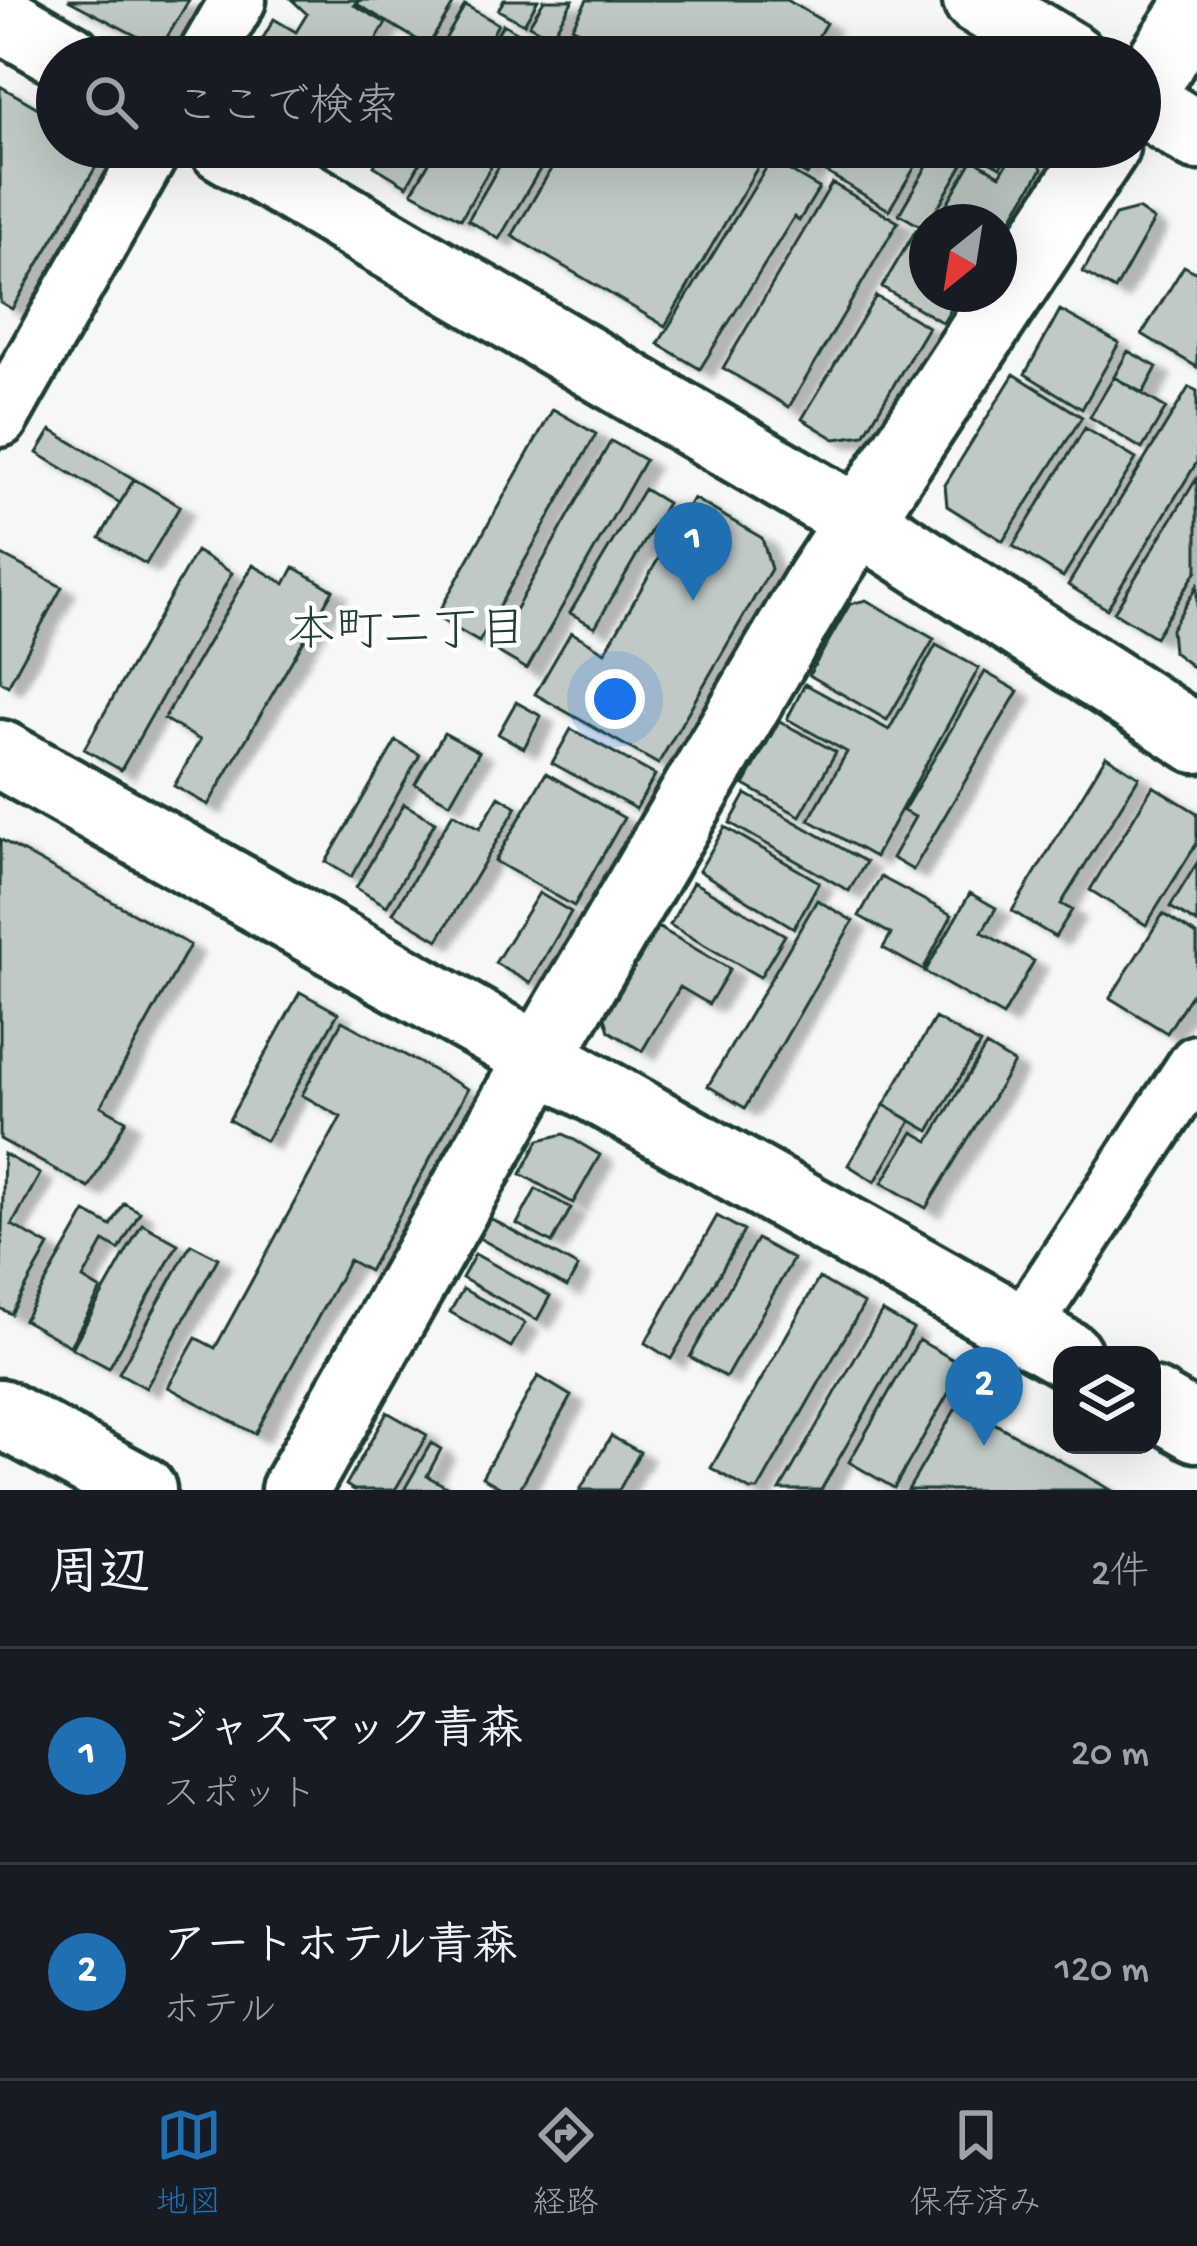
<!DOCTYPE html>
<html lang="ja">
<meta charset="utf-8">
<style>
:root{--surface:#171b24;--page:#242831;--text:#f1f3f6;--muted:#9ea1a6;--line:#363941;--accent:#1f6fb2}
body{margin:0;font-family:"Gochi Hand","Klee One",sans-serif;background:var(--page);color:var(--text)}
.controls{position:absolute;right:36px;bottom:36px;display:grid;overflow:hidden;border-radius:24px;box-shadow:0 12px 48px #0002}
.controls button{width:108px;height:108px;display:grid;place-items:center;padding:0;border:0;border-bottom:3px solid var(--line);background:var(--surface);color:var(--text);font:60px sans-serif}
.compass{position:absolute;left:909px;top:204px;width:108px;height:108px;border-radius:50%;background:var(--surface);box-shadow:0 12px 48px #0002;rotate:210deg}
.you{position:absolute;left:615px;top:699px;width:42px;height:42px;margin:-30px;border:9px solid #fff;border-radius:50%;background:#1a73e8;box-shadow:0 0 0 18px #1a73e833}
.badge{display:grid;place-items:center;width:78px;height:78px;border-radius:50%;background:var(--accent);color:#fff;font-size:39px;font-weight:700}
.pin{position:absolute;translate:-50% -99px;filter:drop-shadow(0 3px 6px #0008)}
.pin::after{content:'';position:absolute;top:63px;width:42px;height:36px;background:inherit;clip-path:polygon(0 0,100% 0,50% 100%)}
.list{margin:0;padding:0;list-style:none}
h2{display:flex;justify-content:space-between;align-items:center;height:156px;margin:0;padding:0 48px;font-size:51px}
h2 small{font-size:39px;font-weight:400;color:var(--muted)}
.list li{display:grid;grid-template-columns:78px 1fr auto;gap:36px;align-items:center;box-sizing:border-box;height:216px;padding:0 48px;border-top:3px solid var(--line)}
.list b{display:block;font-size:45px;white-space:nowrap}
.list p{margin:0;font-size:39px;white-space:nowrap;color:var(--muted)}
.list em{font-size:39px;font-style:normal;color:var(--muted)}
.icon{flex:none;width:66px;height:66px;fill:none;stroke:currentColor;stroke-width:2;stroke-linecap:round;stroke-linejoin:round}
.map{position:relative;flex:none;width:1197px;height:1490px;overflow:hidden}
.search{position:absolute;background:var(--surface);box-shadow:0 12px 48px #0002;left:36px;right:36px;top:36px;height:132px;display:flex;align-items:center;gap:30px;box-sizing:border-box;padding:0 42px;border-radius:66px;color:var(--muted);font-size:45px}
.sheet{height:588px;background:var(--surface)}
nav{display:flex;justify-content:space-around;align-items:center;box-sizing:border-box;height:168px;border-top:3px solid var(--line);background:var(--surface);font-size:33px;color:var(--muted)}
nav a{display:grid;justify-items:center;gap:6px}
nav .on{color:var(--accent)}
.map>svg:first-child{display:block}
.building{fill:#c0c9c6;stroke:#1f3d34;stroke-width:3;filter:url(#shadow)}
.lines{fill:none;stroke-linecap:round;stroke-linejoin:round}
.minor-casing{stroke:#1f3d34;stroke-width:63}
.tertiary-casing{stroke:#1f3d34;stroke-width:75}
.minor{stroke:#fff;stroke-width:54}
.tertiary{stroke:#fff;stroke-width:66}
.labels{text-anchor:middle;stroke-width:9;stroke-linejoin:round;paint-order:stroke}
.neighbourhood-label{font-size:48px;fill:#1f3d34;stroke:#fff}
</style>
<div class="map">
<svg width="1197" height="1490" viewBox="0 0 1197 1490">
<defs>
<filter id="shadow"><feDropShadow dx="13" dy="8" stdDeviation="3" flood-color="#0004"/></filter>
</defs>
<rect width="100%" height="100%" fill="#f6f7f7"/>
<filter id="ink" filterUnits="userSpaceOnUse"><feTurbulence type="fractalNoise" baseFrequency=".00833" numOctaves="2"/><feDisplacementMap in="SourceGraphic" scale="24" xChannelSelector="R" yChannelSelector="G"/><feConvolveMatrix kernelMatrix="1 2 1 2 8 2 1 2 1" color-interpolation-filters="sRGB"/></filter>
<g filter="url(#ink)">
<path class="building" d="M 68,0 L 189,0 L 166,39 L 152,44 Z
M 292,0 L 358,0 L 354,5 L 386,23 L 366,57 L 252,57 L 274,19 L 296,32 L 307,14 Z
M 360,0 L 456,0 L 428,46 L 357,4 Z
M 504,0 L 538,0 L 524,24 L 498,10 Z
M 544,0 L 573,0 L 551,37 L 529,25 Z
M 587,0 L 787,0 L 826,23 L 806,57 L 623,57 L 572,27 Z
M 465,5 L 498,24 L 480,57 L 435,57 Z
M 503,24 L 555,54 L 553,57 L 485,55 Z
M 571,39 L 601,57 L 561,57 Z
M 0,86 L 57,119 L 57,147 L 107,148 L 12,309 L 0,302 Z
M 385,147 L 429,147 L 407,186 L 374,166 Z
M 438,147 L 502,147 L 461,219 L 412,192 Z
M 510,147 L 553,147 L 499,239 L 468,220 Z
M 564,147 L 744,147 L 763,158 L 665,326 L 512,236 Z
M 759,147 L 824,147 L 807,175 Z
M 835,147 L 927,147 L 889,210 L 821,169 Z
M 938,147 L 1012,147 L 1000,167 L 971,151 L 925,229 L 899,214 Z
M 1017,147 L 1033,147 L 1042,169 L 999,239 L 999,222 L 936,222 L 973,159 L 1000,175 Z
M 771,160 L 819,188 L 799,221 L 794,217 L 700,369 L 658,344 Z
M 832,183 L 898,222 L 789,407 L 723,368 Z
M 1138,209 L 1154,220 L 1115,290 L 1083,272 L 1115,215 Z
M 916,230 L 927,236 L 927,294 L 960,294 L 943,323 L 882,287 Z
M 1184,266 L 1197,273 L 1197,367 L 1142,334 Z
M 876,296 L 928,327 L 864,435 L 835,439 L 802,419 Z
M 1060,310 L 1119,343 L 1082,409 L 1025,374 Z
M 1128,351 L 1157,367 L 1143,393 L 1114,377 Z
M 1014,374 L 1082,417 L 1003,541 L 947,506 L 945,485 Z
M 1114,377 L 1166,408 L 1142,449 L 1090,417 Z
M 1189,387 L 1197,391 L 1197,462 L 1107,609 L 1068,585 Z
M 553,409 L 596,434 L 479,642 L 436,617 Z
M 1085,428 L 1136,459 L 1063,577 L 1013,546 Z
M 51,430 L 134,479 L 120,503 L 37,453 Z
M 611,441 L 645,460 L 527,669 L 493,649 Z
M 1197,478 L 1197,570 L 1155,637 L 1114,612 Z
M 134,479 L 180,506 L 146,564 L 100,538 Z
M 644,489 L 667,503 L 595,627 L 570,613 Z
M 693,498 L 762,538 L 771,569 L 658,764 L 535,694 L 571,632 L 605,652 Z
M 196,551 L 232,573 L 121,770 L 84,749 Z
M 0,554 L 62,587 L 8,686 L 0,681 Z
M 253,565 L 285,584 L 294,567 L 333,590 L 208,805 L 174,786 L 200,740 L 164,719 Z
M 1197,586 L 1197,667 L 1194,668 L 1173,652 L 1171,629 Z
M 866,600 L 934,639 L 887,720 L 809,675 L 850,604 Z
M 936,645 L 979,668 L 875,857 L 809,820 L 847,752 L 787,719 L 805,684 L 889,730 Z
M 985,672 L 1018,691 L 913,870 L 892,858 L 915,817 L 903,811 Z
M 516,702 L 541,716 L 524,748 L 498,734 Z
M 779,721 L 836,752 L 800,816 L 744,785 Z
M 571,729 L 655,775 L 636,809 L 552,763 Z
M 444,733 L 479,752 L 450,803 L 415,784 Z
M 396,741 L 420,755 L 351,877 L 326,862 Z
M 1106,756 L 1139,777 L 1061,904 L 1072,910 L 1055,937 L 1012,911 Z
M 546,773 L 624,818 L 574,906 L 495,861 Z
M 1153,786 L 1197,813 L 1197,843 L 1146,925 L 1090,890 Z
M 746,794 L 866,862 L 849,891 L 730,823 Z
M 499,796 L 517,807 L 438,940 L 393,913 L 453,813 L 480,828 Z
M 404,804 L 435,822 L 387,906 L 356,888 Z
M 725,827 L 819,882 L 794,928 L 699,871 Z
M 0,839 L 190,945 L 101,1106 L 126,1120 L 89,1188 L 0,1139 Z
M 1197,863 L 1197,923 L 1170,907 Z
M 881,877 L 952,915 L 923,970 L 883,948 L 891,934 L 859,916 Z
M 693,882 L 785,935 L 760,977 L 670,925 Z
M 539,893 L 571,912 L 530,983 L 495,963 Z
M 970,893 L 996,908 L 982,932 L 1034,961 L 1003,1016 L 925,972 Z
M 817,900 L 853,921 L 745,1108 L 708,1086 Z
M 1163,914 L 1197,935 L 1197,985 L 1167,1033 L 1110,998 Z
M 658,927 L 730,969 L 709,1004 L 680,987 L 642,1051 L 609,1031 L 605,1018 Z
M 300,992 L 338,1013 L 266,1141 L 229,1120 Z
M 935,1018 L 980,1044 L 929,1131 L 884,1105 Z
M 342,1021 L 468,1089 L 369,1271 L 349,1260 L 255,1434 L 168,1387 L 196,1338 L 215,1348 L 341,1117 L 302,1095 Z
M 986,1046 L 1014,1063 L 926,1208 L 882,1183 L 913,1132 L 929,1141 Z
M 884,1105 L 911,1121 L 875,1182 L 848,1165 Z
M 564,1134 L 600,1155 L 573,1203 L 521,1174 L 539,1140 Z
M 4,1154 L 40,1174 L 12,1225 L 49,1246 L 11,1314 L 0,1308 Z
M 536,1189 L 571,1208 L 552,1243 L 517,1224 Z
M 124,1203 L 140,1212 L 119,1250 L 104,1241 L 83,1279 L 101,1290 L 70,1346 L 24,1320 L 86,1212 L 111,1226 Z
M 717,1216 L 744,1231 L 671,1359 L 645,1343 Z
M 490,1218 L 578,1267 L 567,1287 L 479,1238 Z
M 142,1224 L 178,1244 L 109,1368 L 72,1348 Z
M 757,1239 L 793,1259 L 726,1377 L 690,1357 Z
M 191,1244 L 218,1258 L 146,1388 L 119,1373 Z
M 475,1254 L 550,1296 L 537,1320 L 462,1278 Z
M 819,1278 L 864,1304 L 758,1490 L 750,1490 L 711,1468 Z
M 463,1289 L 525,1323 L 511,1347 L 450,1312 Z
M 882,1311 L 913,1329 L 821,1490 L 780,1490 Z
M 919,1340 L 964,1366 L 894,1488 L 849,1462 Z
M 538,1376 L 571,1396 L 519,1490 L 505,1490 L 482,1477 Z
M 959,1403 L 1111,1490 L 908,1490 Z
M 387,1412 L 427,1435 L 395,1490 L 354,1490 L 346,1485 Z
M 611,1436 L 640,1452 L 619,1490 L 580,1490 Z
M 431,1443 L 441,1449 L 427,1476 L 452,1490 L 404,1490 Z"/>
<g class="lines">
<g class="minor-casing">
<path id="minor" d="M 205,57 L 238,0
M 0,419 L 154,147
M 1022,1329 L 1197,1063"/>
</g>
<g class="tertiary-casing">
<path id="tertiary" d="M 977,0 L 1071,57
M 0,17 L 69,57
M 1140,93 L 1197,7
M 1140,100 L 1197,136
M 223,147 L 860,521 L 1197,739
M 0,754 L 1068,1355
M 1152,1402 L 1197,1428
M 0,1413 L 142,1490
M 295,1490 L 541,1055 L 819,581 L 1105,147"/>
</g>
<use href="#minor" class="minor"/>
<use href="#tertiary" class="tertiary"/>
</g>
</g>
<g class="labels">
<g class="neighbourhood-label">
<text x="407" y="644">本町二丁目</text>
</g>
</g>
</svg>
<div class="controls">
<button><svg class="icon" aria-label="layers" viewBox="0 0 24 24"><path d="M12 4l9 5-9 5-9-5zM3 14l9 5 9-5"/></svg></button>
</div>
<svg class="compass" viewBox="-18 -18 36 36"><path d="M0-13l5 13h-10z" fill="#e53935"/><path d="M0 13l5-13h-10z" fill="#9ea1a6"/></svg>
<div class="you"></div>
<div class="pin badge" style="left:693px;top:601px">1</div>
<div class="pin badge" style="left:984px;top:1446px">2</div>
<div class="search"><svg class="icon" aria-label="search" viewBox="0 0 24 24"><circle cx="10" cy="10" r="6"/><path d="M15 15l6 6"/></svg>ここで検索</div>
</div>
<section class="sheet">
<h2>周辺<small>2件</small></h2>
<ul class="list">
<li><span class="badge">1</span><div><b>ジャスマック青森</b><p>スポット</p></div><em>20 m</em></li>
<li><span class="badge">2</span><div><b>アートホテル青森</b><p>ホテル</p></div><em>120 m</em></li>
</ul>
</section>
<nav>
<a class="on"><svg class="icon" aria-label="map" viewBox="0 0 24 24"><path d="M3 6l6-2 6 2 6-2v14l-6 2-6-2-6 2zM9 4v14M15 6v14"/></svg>地図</a>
<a><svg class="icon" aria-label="directions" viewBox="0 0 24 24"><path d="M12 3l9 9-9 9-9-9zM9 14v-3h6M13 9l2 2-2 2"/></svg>経路</a>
<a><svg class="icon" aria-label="saved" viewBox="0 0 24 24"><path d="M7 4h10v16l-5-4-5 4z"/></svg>保存済み</a>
</nav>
